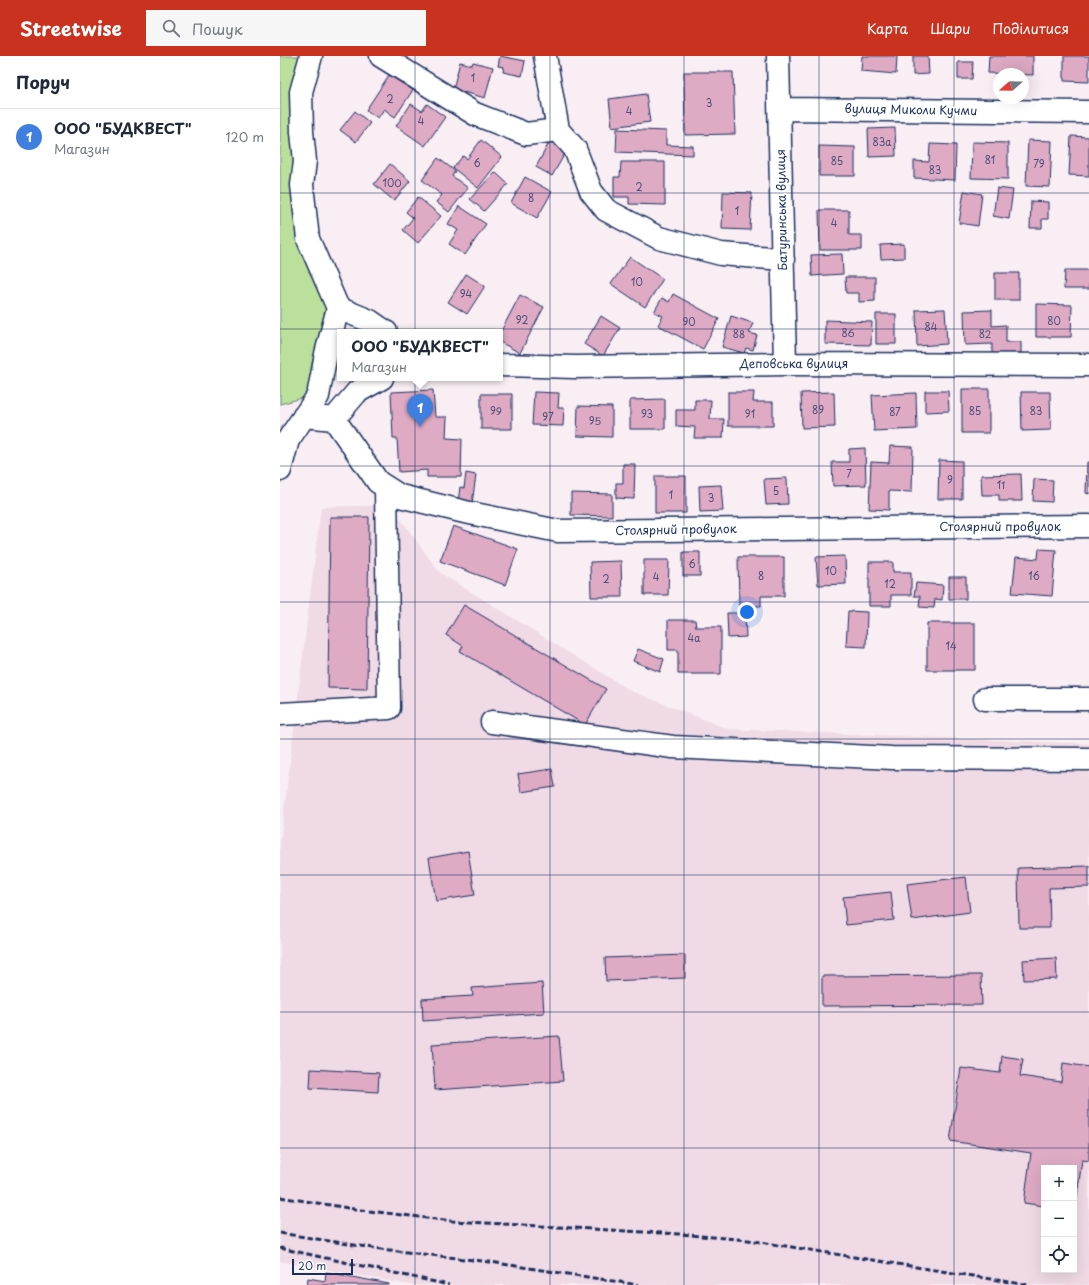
<!DOCTYPE html>
<html lang="uk">
<meta charset="utf-8">
<style>
:root{--surface:#fff;--page:#f6f6f7;--text:#1f2937;--muted:#747a83;--line:#e0e1e3;--accent:#c8321e}
body{margin:0;font-family:"Playpen Sans",sans-serif;background:var(--page);color:var(--text)}
.controls{position:absolute;right:12px;bottom:12px;display:grid;overflow:hidden;border-radius:0px;box-shadow:0 4px 16px #0002}
.controls button{width:36px;height:36px;display:grid;place-items:center;padding:0;border:0;border-bottom:1px solid var(--line);background:var(--surface);color:var(--text);font:20px sans-serif}
.compass{position:absolute;left:713px;top:12px;width:36px;height:36px;border-radius:50%;background:var(--surface);box-shadow:0 4px 16px #0002;rotate:250deg}
.scale{position:absolute;left:12px;bottom:10px;width:61px;box-sizing:border-box;padding-left:4px;border:2px solid #1b2f5e;border-top:0;font-size:11px;line-height:14px;white-space:nowrap;color:#1b2f5e;-webkit-text-stroke:3px #fff;paint-order:stroke}
.you{position:absolute;left:467px;top:556px;width:14px;height:14px;margin:-10px;border:3px solid #fff;border-radius:50%;background:#1a73e8;box-shadow:0 0 0 6px #1a73e833}
.badge{display:grid;place-items:center;width:26px;height:26px;border-radius:50%;background:var(--accent);color:#fff;font-size:13px;font-weight:700}
.pin{position:absolute;translate:-50% -33px;filter:drop-shadow(0 1px 2px #0008)}
.pin::after{content:'';position:absolute;top:21px;width:14px;height:12px;background:inherit;clip-path:polygon(0 0,100% 0,50% 100%)}
.popup{position:absolute;left:57px;top:273px;width:166px;height:52px;box-sizing:border-box;display:grid;place-content:center;border-radius:0px;background:var(--surface);filter:drop-shadow(0 1px 3px #0005);font-size:13px;white-space:nowrap;color:var(--muted)}
.popup b{font-size:15px;color:var(--text)}
.popup::after{content:'';position:absolute;left:50%;top:100%;margin-left:-8px;border:8px solid transparent;border-top-color:var(--surface)}
.list{margin:0;padding:0;list-style:none}
h2{display:flex;justify-content:space-between;align-items:center;height:52px;margin:0;padding:0 16px;font-size:17px}
h2 small{font-size:13px;font-weight:400;color:var(--muted)}
.list li{display:grid;grid-template-columns:26px 1fr auto;gap:12px;align-items:center;box-sizing:border-box;height:56px;padding:0 16px;border-top:1px solid var(--line)}
.list b{display:block;font-size:15px;white-space:nowrap}
.list p{margin:0;font-size:13px;white-space:nowrap;color:var(--muted)}
.list em{font-size:13px;font-style:normal;color:var(--muted)}
.icon{flex:none;width:22px;height:22px;fill:none;stroke:currentColor;stroke-width:2;stroke-linecap:round;stroke-linejoin:round}
.map{position:relative;flex:none;width:809px;height:1229px;overflow:hidden}
header{display:flex;align-items:center;gap:24px;box-sizing:border-box;height:56px;padding:0 20px;background:var(--accent);color:#fff}
header strong{font-size:19px}
nav{display:flex;gap:22px;margin-inline-start:auto;font-size:14px}
.search{width:280px;height:36px;background:var(--page);display:flex;align-items:center;gap:10px;box-sizing:border-box;padding:0 14px;border-radius:0px;color:var(--muted);font-size:15px}
main{display:flex}
aside{flex:1;background:var(--surface)}
.map>svg:first-child{display:block}
.built{fill:#f0dae5;fill-rule:evenodd}
.green{fill:#bae09b;stroke:#6a887c}
.building{fill:#deaac4;stroke:#1b2f5e}
.lines{fill:none;stroke-linecap:round;stroke-linejoin:round}
.minor-casing{stroke:#1b2f5e;stroke-width:25}
.minor{stroke:#fff;stroke-width:22}
.rail{stroke:#1b2f5e;stroke-width:3;stroke-dasharray:6 3;stroke-linecap:butt}
.grid{fill:none;stroke:#1b2f5e;stroke-width:1;stroke-opacity:0.55}
.labels{text-anchor:middle;stroke-width:3.5;stroke-linejoin:round;paint-order:stroke}
.number-label{font-size:10px;fill:#4c4e78}
.street-label{font-size:12px;fill:#1b2f5e;stroke:#fff}
</style>
<header>
<strong>Streetwise</strong>
<div class="search"><svg class="icon" aria-label="search" viewBox="0 0 24 24"><circle cx="10" cy="10" r="6"/><path d="M15 15l6 6"/></svg>Пошук</div>
<nav><a>Карта</a><a>Шари</a><a>Поділитися</a></nav>
</header>
<main>
<aside>
<h2>Поруч<small></small></h2>
<ul class="list">
<li><span class="badge" style="background:#3f7fe0">1</span><div><b>ООО &quot;БУДКВЕСТ&quot;</b><p>Магазин</p></div><em>120 m</em></li>
</ul>
</aside>
<div class="map">
<svg width="809" height="1229" viewBox="0 0 809 1229">
<rect width="100%" height="100%" fill="#f8eef3"/>
<filter id="ink" filterUnits="userSpaceOnUse"><feTurbulence type="fractalNoise" baseFrequency=".025" numOctaves="2"/><feDisplacementMap in="SourceGraphic" scale="8" xChannelSelector="R" yChannelSelector="G"/><feConvolveMatrix kernelMatrix="1 2 1 2 8 2 1 2 1" color-interpolation-filters="sRGB"/></filter>
<g filter="url(#ink)">
<path class="built" d="M 110,449 L 160,517 L 351,635 L 448,673 L 809,688 L 809,1229 L 131,1229 L 0,1205 L 0,788 L 41,451 ZM 764,1112 L 794,1112 L 794,1214 L 764,1214 Z"/>
<path class="green" d="M 0,0 L 26,0 L 22,103 L 53,256 L 34,339 L 0,348 Z"/>
<path class="building" d="M 220,0 L 245,5 L 242,20 L 223,16 L 224,11 L 218,10 Z
M 582,0 L 617,0 L 616,18 L 581,15 Z
M 633,0 L 648,0 L 649,18 L 633,19 Z
M 709,0 L 753,0 L 753,19 L 708,17 Z
M 784,0 L 809,0 L 809,26 L 784,25 Z
M 180,6 L 192,9 L 193,6 L 213,11 L 205,42 L 173,33 Z
M 678,6 L 693,6 L 692,23 L 678,23 Z
M 404,16 L 453,16 L 455,78 L 405,79 Z
M 109,19 L 133,34 L 115,61 L 104,53 L 98,62 L 86,54 Z
M 366,38 L 370,66 L 332,71 L 329,43 Z
M 131,48 L 142,55 L 147,48 L 165,61 L 145,90 L 116,70 Z
M 75,55 L 90,67 L 76,86 L 60,74 Z
M 615,72 L 616,100 L 589,101 L 588,73 Z
M 337,73 L 386,75 L 386,89 L 413,90 L 413,99 L 336,96 Z
M 791,80 L 809,81 L 809,120 L 789,119 Z
M 201,84 L 222,101 L 198,132 L 173,112 L 183,100 L 187,103 Z
M 748,84 L 772,85 L 770,131 L 746,130 Z
M 270,85 L 287,94 L 272,120 L 256,111 Z
M 692,86 L 728,87 L 728,123 L 691,122 Z
M 650,88 L 676,89 L 675,124 L 634,122 L 634,105 L 649,106 Z
M 539,90 L 575,91 L 575,120 L 539,120 Z
M 158,102 L 175,115 L 172,120 L 188,132 L 169,156 L 156,146 L 162,139 L 142,124 Z
M 341,106 L 385,106 L 385,149 L 349,148 L 349,141 L 334,141 L 334,121 L 340,121 Z
M 110,108 L 130,125 L 114,145 L 94,128 Z
M 215,116 L 228,128 L 204,155 L 190,143 Z
M 245,121 L 272,136 L 257,162 L 231,147 Z
M 717,132 L 733,134 L 729,163 L 713,160 Z
M 684,135 L 702,138 L 698,170 L 679,167 Z
M 443,136 L 472,137 L 470,174 L 442,173 Z
M 138,141 L 161,160 L 138,187 L 123,174 L 133,162 L 126,156 Z
M 751,145 L 768,146 L 768,163 L 762,163 L 762,172 L 750,172 Z
M 179,150 L 206,168 L 185,199 L 169,188 L 178,174 L 168,168 Z
M 539,154 L 569,154 L 569,179 L 582,179 L 582,194 L 540,194 Z
M 624,188 L 624,202 L 601,203 L 600,189 Z
M 562,198 L 563,218 L 532,220 L 531,199 Z
M 350,201 L 383,223 L 365,251 L 331,228 Z
M 785,214 L 809,214 L 809,233 L 784,233 Z
M 715,217 L 739,217 L 739,244 L 715,244 Z
M 186,218 L 205,230 L 187,258 L 168,246 Z
M 565,221 L 595,221 L 595,245 L 579,246 L 579,237 L 566,237 Z
M 393,238 L 439,263 L 423,293 L 378,269 L 383,260 L 374,256 L 382,242 L 389,246 Z
M 240,239 L 264,251 L 240,297 L 220,286 L 220,277 Z
M 756,248 L 792,249 L 791,281 L 756,281 Z
M 665,253 L 667,288 L 637,290 L 636,254 Z
M 712,254 L 712,270 L 726,269 L 726,286 L 741,286 L 741,297 L 712,298 L 712,288 L 685,289 L 684,255 Z
M 596,258 L 616,258 L 616,288 L 596,288 Z
M 321,260 L 340,272 L 323,300 L 304,288 Z
M 451,260 L 473,267 L 469,277 L 477,279 L 473,294 L 466,292 L 464,297 L 442,291 Z
M 545,264 L 592,266 L 591,289 L 545,288 Z
M 682,333 L 709,333 L 709,377 L 682,377 Z
M 153,334 L 155,361 L 167,361 L 166,382 L 182,383 L 181,421 L 147,421 L 147,414 L 119,416 L 117,382 L 113,382 L 111,336 Z
M 645,335 L 668,335 L 669,355 L 645,356 Z
M 254,336 L 279,337 L 278,352 L 284,352 L 283,370 L 252,369 Z
M 448,336 L 474,336 L 473,346 L 493,346 L 493,370 L 448,370 Z
M 554,336 L 555,371 L 522,372 L 521,337 Z
M 741,336 L 770,336 L 771,374 L 742,375 Z
M 636,337 L 637,373 L 594,375 L 592,339 Z
M 201,338 L 232,338 L 232,373 L 201,373 Z
M 385,343 L 385,373 L 350,373 L 350,344 Z
M 415,344 L 431,344 L 430,363 L 444,363 L 443,382 L 414,382 L 415,371 L 396,370 L 396,354 L 415,354 Z
M 298,350 L 332,351 L 332,381 L 297,380 Z
M 610,390 L 633,391 L 632,436 L 609,435 L 609,454 L 589,453 L 591,406 L 609,407 Z
M 585,392 L 586,429 L 553,430 L 552,406 L 569,406 L 569,393 Z
M 659,404 L 682,405 L 682,443 L 658,443 Z
M 807,406 L 809,406 L 809,438 L 806,437 Z
M 343,408 L 355,408 L 354,443 L 336,442 L 336,427 L 343,427 Z
M 186,417 L 196,419 L 192,448 L 178,446 L 180,431 L 184,432 Z
M 741,418 L 742,445 L 719,445 L 719,439 L 702,439 L 701,419 Z
M 375,420 L 406,420 L 406,457 L 375,457 Z
M 507,422 L 508,448 L 486,449 L 484,423 Z
M 754,423 L 773,424 L 772,446 L 753,445 Z
M 441,429 L 443,455 L 420,456 L 419,430 Z
M 291,437 L 332,438 L 332,460 L 291,459 Z
M 50,461 L 89,461 L 87,633 L 48,632 Z
M 173,470 L 238,493 L 225,529 L 160,505 Z
M 759,493 L 776,494 L 772,540 L 732,537 L 736,501 L 758,503 Z
M 403,496 L 420,496 L 420,520 L 403,520 Z
M 565,500 L 566,528 L 538,529 L 536,501 Z
M 458,501 L 504,501 L 504,540 L 481,540 L 481,550 L 459,550 Z
M 364,504 L 389,504 L 388,539 L 364,539 Z
M 341,505 L 342,541 L 311,541 L 310,506 Z
M 589,506 L 613,506 L 613,516 L 631,516 L 631,539 L 611,539 L 611,550 L 589,550 Z
M 669,521 L 686,521 L 686,543 L 669,543 Z
M 636,527 L 663,529 L 662,544 L 655,543 L 654,552 L 639,551 L 640,540 L 634,540 Z
M 184,549 L 326,633 L 305,669 L 180,595 L 183,590 L 166,579 Z
M 568,555 L 587,556 L 586,591 L 566,590 Z
M 447,557 L 465,557 L 466,581 L 448,582 Z
M 388,564 L 415,564 L 416,571 L 441,571 L 441,618 L 398,618 L 398,594 L 388,594 Z
M 647,567 L 695,567 L 695,614 L 647,614 Z
M 358,593 L 384,603 L 380,616 L 353,605 Z
M 272,713 L 275,731 L 241,736 L 238,718 Z
M 188,795 L 195,839 L 156,845 L 149,802 Z
M 809,810 L 809,831 L 769,832 L 770,872 L 739,872 L 738,812 Z
M 686,821 L 690,856 L 632,864 L 627,828 Z
M 611,836 L 614,864 L 566,869 L 563,841 Z
M 405,899 L 405,922 L 326,925 L 325,902 Z
M 776,902 L 777,923 L 744,924 L 743,904 Z
M 701,919 L 702,949 L 542,950 L 542,920 Z
M 262,927 L 264,957 L 143,965 L 142,943 L 193,940 L 192,932 Z
M 279,980 L 283,1025 L 155,1034 L 152,988 Z
M 722,1000 L 743,1003 L 740,1020 L 781,1026 L 783,1007 L 809,1011 L 809,1105 L 802,1104 L 795,1155 L 794,1112 L 764,1112 L 764,1150 L 744,1147 L 751,1097 L 670,1085 L 681,1012 L 720,1017 Z
M 31,1013 L 99,1017 L 98,1036 L 30,1032 Z
M 46,1216 L 109,1228 L 109,1229 L 27,1229 L 28,1222 L 45,1225 Z"/>
<g class="lines">
<g class="minor-casing">
<path id="minor" d="M 31,0 L 21,36 L 22,76 L 25,105 L 22,129 L 28,183 L 58,252 L 90,265 L 106,276
M 101,0 L 195,58 L 246,78 L 278,74 L 295,93 L 311,135 L 326,154 L 379,182 L 441,198 L 503,203
M 265,0 L 278,74
M 498,0 L 505,308
M 500,53 L 809,56
M 220,309 L 295,311 L 505,308 L 809,309
M 24,360 L 54,363 L 98,426 L 120,440 L 185,456 L 278,475 L 809,470
M 54,363 L 77,336 L 102,322
M 0,414 L 8,384 L 38,340 L 46,298 L 58,252
M 705,643 L 809,643
M 0,658 L 109,652 L 106,431
M 212,666 L 393,691 L 612,702 L 809,703"/>
</g>
<use href="#minor" class="minor"/>
<path class="rail" d="M 0,1141 L 81,1154 L 172,1165 L 399,1178 L 468,1184 L 748,1229
M 0,1177 L 93,1192 L 210,1206 L 359,1229
M 0,1192 L 169,1229"/>
</g>
</g>
<path class="grid" d="M 135,0 L 135,1229M 270,0 L 270,1229M 404,0 L 404,1229M 539,0 L 539,1229M 674,0 L 674,1229M 0,137 L 809,137M 0,273 L 809,273M 0,410 L 809,410M 0,546 L 809,546M 0,683 L 809,683M 0,819 L 809,819M 0,956 L 809,956M 0,1092 L 809,1092"/>
<g class="labels">
<g class="number-label">
<text x="193" y="26">1</text>
<text x="110" y="47">2</text>
<text x="429" y="51">3</text>
<text x="349" y="59">4</text>
<text x="141" y="69">4</text>
<text x="602" y="90">83а</text>
<text x="710" y="108">81</text>
<text x="557" y="109">85</text>
<text x="197" y="111">6</text>
<text x="759" y="112">79</text>
<text x="655" y="118">83</text>
<text x="112" y="131">100</text>
<text x="359" y="135">2</text>
<text x="251" y="146">8</text>
<text x="457" y="159">1</text>
<text x="554" y="171">4</text>
<text x="357" y="230">10</text>
<text x="186" y="242">94</text>
<text x="242" y="268">92</text>
<text x="774" y="269">80</text>
<text x="409" y="270">90</text>
<text x="651" y="275">84</text>
<text x="568" y="281">86</text>
<text x="459" y="282">88</text>
<text x="705" y="282">82</text>
<text x="538" y="358">89</text>
<text x="216" y="359">99</text>
<text x="695" y="359">85</text>
<text x="756" y="359">83</text>
<text x="615" y="360">87</text>
<text x="367" y="362">93</text>
<text x="470" y="362">91</text>
<text x="268" y="365">97</text>
<text x="315" y="369">95</text>
<text x="569" y="422">7</text>
<text x="670" y="428">9</text>
<text x="721" y="433">11</text>
<text x="496" y="439">5</text>
<text x="391" y="443">1</text>
<text x="431" y="446">3</text>
<text x="412" y="512">6</text>
<text x="551" y="519">10</text>
<text x="481" y="524">8</text>
<text x="754" y="524">16</text>
<text x="376" y="525">4</text>
<text x="326" y="527">2</text>
<text x="610" y="532">12</text>
<text x="414" y="586">4а</text>
<text x="671" y="594">14</text>
</g>
<g class="street-label">
<text transform="translate(631 54) rotate(1)" y="4">вулиця Миколи Кучми</text>
<text transform="translate(502 154) rotate(-91)" y="4">Батуринська вулиця</text>
<text x="514" y="312">Деповська вулиця</text>
<text x="720" y="475">Столярний провулок</text>
<text transform="translate(396 474) rotate(-1)" y="4">Столярний провулок</text>
</g>
</g>
</svg>
<div class="controls">
<button>+</button>
<button>−</button>
<button><svg class="icon" aria-label="locate" viewBox="0 0 24 24"><circle cx="12" cy="12" r="6"/><path d="M12 2v4M12 18v4M2 12h4M18 12h4"/></svg></button>
</div>
<svg class="compass" viewBox="-18 -18 36 36"><path d="M0-13l5 13h-10z" fill="#e53935"/><path d="M0 13l5-13h-10z" fill="#747a83"/></svg>
<div class="scale">20 m</div>
<div class="you"></div>
<div class="pin badge" style="left:140px;top:371px;background:#3f7fe0">1</div>
<div class="popup"><b>ООО &quot;БУДКВЕСТ&quot;</b>Магазин</div>
</div>
</main>
